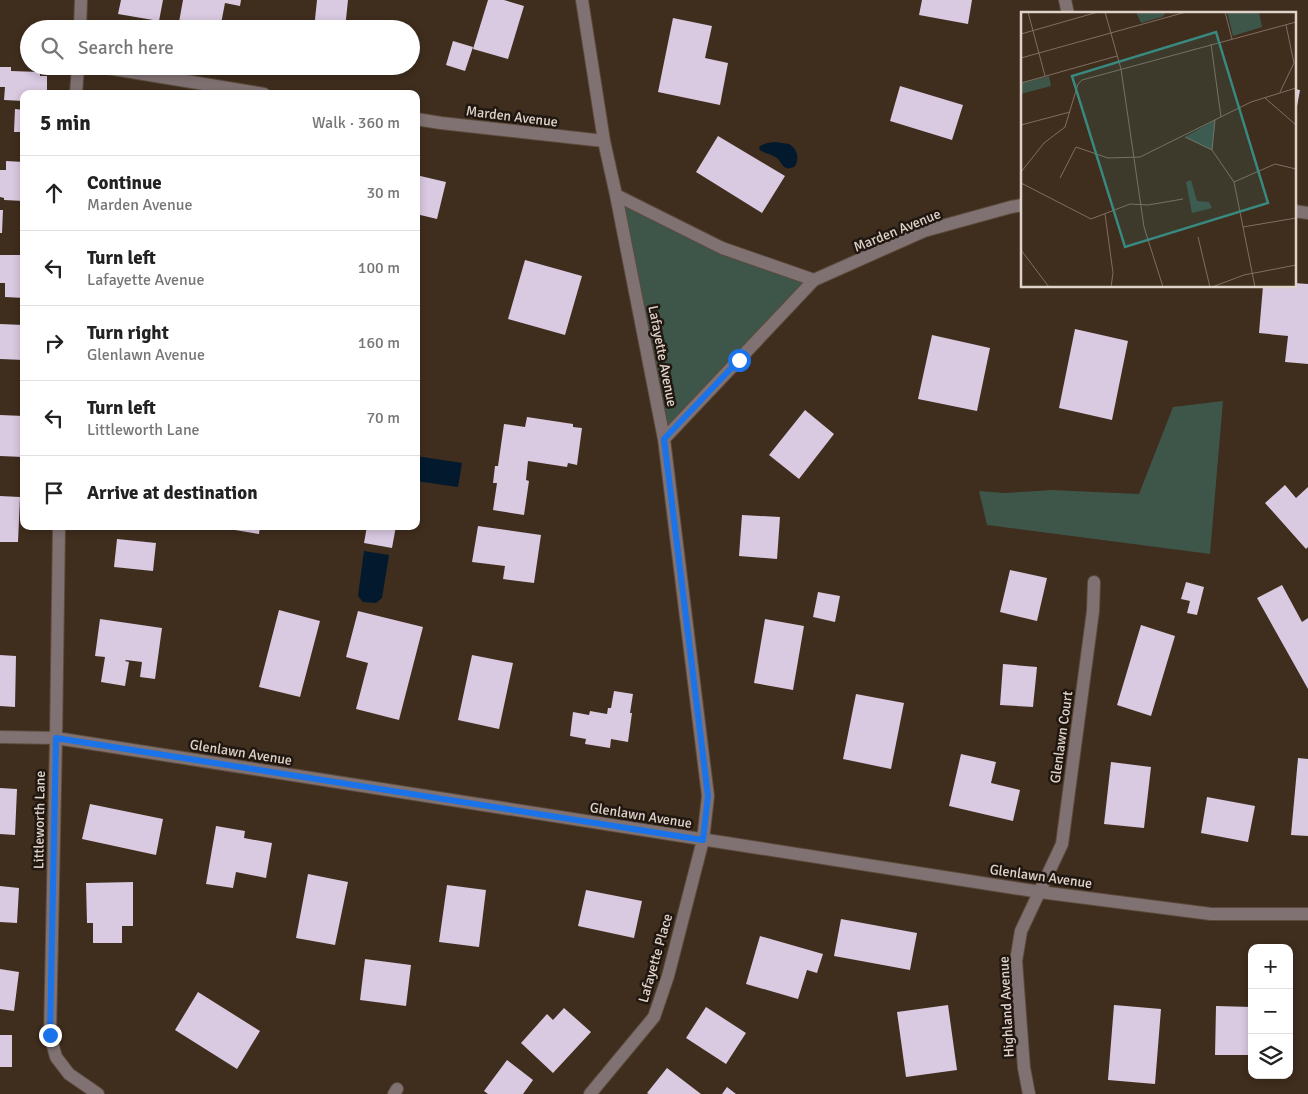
<!DOCTYPE html>
<meta charset="utf-8">
<style>
:root{--surface:#fff;--page:#f2f2f2;--text:#222;--muted:#767676;--line:#e0e0e0}
body{margin:0;font-family:Signika,sans-serif;background:var(--page);color:var(--text)}
.controls{position:absolute;right:15px;bottom:15px;display:grid;overflow:hidden;border-radius:10px;box-shadow:0 2px 8px #0003}
.controls button{width:45px;height:45px;display:grid;place-items:center;padding:0;border:0;border-bottom:1px solid var(--line);background:var(--surface);color:var(--text);font:25px sans-serif}
.stop{position:absolute;width:15px;height:15px;margin:-11px;border:4px solid #1a73e8;border-radius:50%;background:#fff}
.stop.end{background:#1a73e8;border-color:#fff;box-shadow:0 1px 5px #0008}
.list{margin:0;padding:0;list-style:none}
h2{display:flex;justify-content:space-between;align-items:center;height:65px;margin:0;padding:0 20px;font-size:21px}
h2 small{font-size:16px;font-weight:400;color:var(--muted)}
.list li{display:grid;grid-template-columns:32px 1fr auto;gap:15px;align-items:center;box-sizing:border-box;height:75px;padding:0 20px;border-top:1px solid var(--line)}
.list b{display:block;font-size:19px;white-space:nowrap}
.list p{margin:0;font-size:16px;white-space:nowrap;color:var(--muted)}
.list em{font-size:16px;font-style:normal;color:var(--muted)}
.icon{flex:none;width:28px;height:28px;fill:none;stroke:currentColor;stroke-width:2;stroke-linecap:round;stroke-linejoin:round}
.map{position:relative;flex:none;width:1308px;height:1094px;overflow:hidden}
.search{position:absolute;background:var(--surface);box-shadow:0 2px 8px #0003;left:20px;top:20px;width:400px;height:55px;display:flex;align-items:center;gap:12px;box-sizing:border-box;padding:0 18px;border-radius:28px;color:var(--muted);font-size:19px}
.panel{position:absolute;background:var(--surface);box-shadow:0 2px 8px #0003;left:20px;top:90px;width:400px;height:440px;border-radius:10px}
.map>svg:first-child{display:block}
.green{fill:#3e5549}
.water{fill:#02192e}
.building{fill:#d9c9e1}
.lines{fill:none;stroke-linecap:round;stroke-linejoin:round}
.minor-casing{stroke:#5c4b3c;stroke-width:14}
.minor{stroke:#807272;stroke-width:12}
.route{stroke:#1a73e8;stroke-width:6}
.labels{text-anchor:middle;stroke-width:5;stroke-linejoin:round;paint-order:stroke}
.street-label{font-size:14px;fill:#e0d3ca;stroke:#201710}
.inset-road{fill:none;stroke:#7f6f62;stroke-width:1}
.view{fill:#398980;fill-opacity:0.15;stroke:#398980;stroke-width:2.5}
.inset-edge{fill:none;stroke:#e0d3ca;stroke-width:2.5}
</style>
<div class="map">
<svg width="1308" height="1094" viewBox="0 0 1308 1094">
<rect width="100%" height="100%" fill="#3f2d1d"/>
<path class="green" d="M 616,195 L 722,248 L 814,280 L 664,439 Z
M 1223,401 L 1210,554 L 987,525 L 979,491 L 1004,493 L 1052,490 L 1139,494 L 1173,407 Z"/>
<path class="water" d="M 775,142 C 779,143 785,143 789,144 C 798,149 800,160 794,167 C 783,171 784,165 777,158 C 773,155 766,153 761,151 L 759,149 L 760,146 L 767,143 Z
M 416,456 L 462,463 L 458,487 L 416,481 Z
M 364,551 L 389,555 L 382,598 L 376,603 L 363,602 L 358,596 Z"/>
<path class="building" d="M 121,0 L 163,0 L 159,21 L 118,14 Z
M 183,0 L 241,0 L 240,6 L 225,3 L 220,29 L 179,22 Z
M 317,0 L 348,0 L 345,29 L 314,29 Z
M 488,0 L 504,0 L 524,6 L 508,59 L 473,49 Z
M 922,0 L 972,0 L 968,24 L 919,15 Z
M 673,18 L 712,26 L 705,58 L 728,63 L 720,105 L 658,92 Z
M 453,41 L 473,47 L 465,71 L 446,65 Z
M 0,67 L 11,67 L 11,71 L 40,72 L 40,76 L 47,76 L 47,94 L 24,94 L 24,101 L 4,100 L 5,87 L 0,87 Z
M 900,86 L 963,105 L 952,140 L 890,121 Z
M 1294,89 L 1300,90 L 1295,117 L 1294,116 Z
M 15,109 L 24,110 L 24,132 L 14,132 Z
M 718,136 L 785,176 L 762,213 L 696,172 Z
M 6,161 L 24,162 L 24,201 L 4,200 L 4,198 L 0,197 L 0,170 L 6,170 Z
M 416,175 L 446,182 L 437,219 L 416,214 Z
M 0,210 L 3,210 L 2,233 L 0,233 Z
M 0,255 L 24,255 L 24,298 L 5,297 L 5,283 L 0,283 Z
M 525,260 L 582,276 L 565,335 L 508,319 Z
M 1294,283 L 1308,284 L 1308,364 L 1285,362 L 1288,336 L 1259,333 L 1263,286 L 1294,286 Z
M 0,324 L 24,325 L 24,360 L 0,359 Z
M 1075,329 L 1128,341 L 1112,420 L 1059,408 Z
M 932,335 L 990,348 L 977,411 L 918,399 Z
M 805,410 L 834,434 L 799,479 L 769,455 Z
M 0,415 L 24,416 L 23,457 L 0,456 Z
M 527,417 L 573,424 L 573,427 L 582,428 L 577,465 L 568,463 L 567,467 L 528,461 L 526,480 L 529,481 L 524,515 L 493,510 L 497,483 L 493,483 L 495,466 L 498,466 L 504,424 L 525,427 Z
M 1285,485 L 1296,498 L 1308,487 L 1308,547 L 1306,549 L 1265,503 Z
M 0,496 L 20,497 L 18,542 L 0,542 Z
M 742,515 L 780,517 L 777,559 L 739,556 Z
M 224,526 L 260,526 L 259,534 L 223,528 Z
M 367,526 L 396,526 L 392,548 L 364,543 Z
M 478,526 L 541,535 L 534,583 L 503,579 L 505,566 L 472,562 Z
M 117,539 L 156,543 L 153,571 L 114,567 Z
M 1010,570 L 1047,578 L 1037,621 L 1000,612 Z
M 1186,582 L 1204,587 L 1197,615 L 1187,613 L 1190,601 L 1181,599 Z
M 1282,585 L 1302,622 L 1308,618 L 1308,689 L 1257,598 Z
M 818,592 L 840,596 L 835,622 L 813,617 Z
M 279,610 L 320,621 L 300,697 L 259,687 Z
M 358,611 L 423,627 L 399,720 L 356,709 L 368,663 L 346,657 Z
M 100,619 L 162,628 L 155,679 L 140,677 L 142,662 L 126,660 L 125,661 L 129,662 L 125,686 L 101,682 L 105,657 L 95,656 Z
M 765,619 L 804,626 L 793,690 L 754,683 Z
M 1141,625 L 1175,636 L 1151,716 L 1117,705 Z
M 0,655 L 16,656 L 15,707 L 0,706 Z
M 472,655 L 513,663 L 499,729 L 458,720 Z
M 1003,664 L 1037,667 L 1033,707 L 1000,705 Z
M 614,691 L 633,694 L 630,713 L 632,713 L 628,742 L 611,739 L 610,748 L 585,744 L 586,739 L 570,736 L 573,712 L 589,715 L 590,711 L 607,714 L 608,708 L 611,708 Z
M 856,694 L 904,703 L 891,769 L 843,759 Z
M 961,754 L 996,762 L 991,783 L 1020,790 L 1013,821 L 949,806 Z
M 1298,758 L 1308,759 L 1308,836 L 1291,835 Z
M 1111,762 L 1151,767 L 1144,828 L 1104,824 Z
M 0,788 L 17,789 L 15,835 L 0,834 Z
M 1207,797 L 1255,806 L 1248,842 L 1201,833 Z
M 90,804 L 163,819 L 156,855 L 82,839 Z
M 216,826 L 245,831 L 244,838 L 272,843 L 266,878 L 236,872 L 233,888 L 206,884 Z
M 308,874 L 348,882 L 335,945 L 296,938 Z
M 133,882 L 133,926 L 122,926 L 122,943 L 93,943 L 93,923 L 87,923 L 86,883 Z
M 447,885 L 486,890 L 479,947 L 439,942 Z
M 0,886 L 19,888 L 17,923 L 0,922 Z
M 586,890 L 642,901 L 634,938 L 578,926 Z
M 841,919 L 917,933 L 910,970 L 834,956 Z
M 760,936 L 823,954 L 817,973 L 807,970 L 798,999 L 746,984 Z
M 365,959 L 411,965 L 406,1006 L 360,1000 Z
M 0,969 L 19,972 L 14,1011 L 0,1009 Z
M 198,992 L 260,1031 L 237,1069 L 175,1030 Z
M 948,1005 L 957,1070 L 906,1077 L 897,1012 Z
M 1114,1005 L 1161,1009 L 1155,1084 L 1108,1080 Z
M 1216,1006 L 1252,1007 L 1252,1055 L 1215,1055 Z
M 706,1007 L 746,1033 L 726,1064 L 686,1038 Z
M 564,1008 L 591,1032 L 553,1073 L 521,1043 L 547,1014 L 553,1020 Z
M 0,1035 L 12,1035 L 12,1067 L 0,1067 Z
M 507,1060 L 533,1080 L 523,1094 L 488,1094 L 484,1091 Z
M 667,1068 L 701,1094 L 649,1094 L 647,1093 Z
M 727,1087 L 736,1094 L 722,1094 Z"/>
<g class="lines">
<g class="minor-casing">
<path id="minor" d="M 582,0 L 604,141 L 616,195 L 664,439 L 708,796 L 703,840 L 668,976 L 654,1017 L 590,1094
M 1065,0 L 1068,14
M 80,29 L 81,0
M 95,66 L 264,94
M 76,94 L 78,66
M 416,119 L 441,123 L 604,141
M 616,195 L 722,248 L 814,280
M 1294,211 L 1308,213
M 664,439 L 814,280 L 924,231 L 1011,207 L 1022,205
M 59,526 L 56,738 L 50,1035 L 56,1057 L 69,1074 L 98,1094
M 0,737 L 56,738 L 1040,892 L 1211,914 L 1308,914
M 394,1094 L 397,1089
M 1029,1094 L 1024,1068 L 1016,961 L 1021,931 L 1062,844 L 1093,611 L 1094,582"/>
</g>
<use href="#minor" class="minor"/>
</g>
<g class="lines">
<path class="route" d="M 50,1035 L 56,738 L 703,840 L 708,796 L 664,439 L 739,360"/>
</g>
<g class="labels">
<g class="street-label">
<text transform="translate(512 116) rotate(7)" y="5">Marden Avenue</text>
<text transform="translate(897 230) rotate(-22)" y="5">Marden Avenue</text>
<text transform="translate(663 356) rotate(79)" y="5">Lafayette Avenue</text>
<text transform="translate(1061 737) rotate(-82)" y="5">Glenlawn Court</text>
<text transform="translate(241 752) rotate(9)" y="5">Glenlawn Avenue</text>
<text transform="translate(641 815) rotate(9)" y="5">Glenlawn Avenue</text>
<text transform="translate(39 820) rotate(-89)" y="5">Littleworth Lane</text>
<text transform="translate(1041 876) rotate(8)" y="5">Glenlawn Avenue</text>
<text transform="translate(655 958) rotate(-74)" y="5">Lafayette Place</text>
<text transform="translate(1006 1007) rotate(-93)" y="5">Highland Avenue</text>
</g>
</g>
<g transform="translate(1021 12)">
<rect width="275" height="275" fill="#3f2d1d"/>
<path d="M 115,0 L 143,0 L 144,2 L 141,5 L 120,11 ZM 206,0 L 238,0 L 241,15 L 212,24 ZM 28,64 L 30,74 L 0,82 L 0,71 ZM 194,108 L 191,138 L 164,125 ZM 170,168 L 176,189 L 188,190 L 191,196 L 171,201 L 165,170 Z" fill="#3e5549"/>
<path class="inset-road" d="M 7,0 L 24,64M 84,0 L 100,57 L 123,215 L 142,275M 204,0 L 211,27M 0,22 L 77,0M 190,32 L 200,105M 0,46 L 165,0M 0,71 L 96,44M 259,80 L 273,51 L 265,13M 244,86 L 275,113M 0,113 L 49,100M 164,125 L 191,138 L 213,170 L 234,275M 191,138 L 194,108M 0,160 L 23,131 L 44,115 L 57,72 L 61,68 L 275,10M 39,166 L 55,135 L 87,146 L 119,145 L 230,90 L 275,76M 213,170 L 254,152 L 275,157M 0,171 L 70,207 L 109,192 L 127,193 L 162,187M 84,202 L 92,261 L 90,275M 222,215 L 275,206M 177,225 L 189,275M 0,238 L 28,275M 191,275 L 223,263 L 275,253"/>
<path class="view" d="M 195,20 L 247,191 L 104,235 L 51,64 Z"/>
<rect width="275" height="275" class="inset-edge"/>
</g>
</svg>
<div class="controls">
<button>+</button>
<button>−</button>
<button><svg class="icon" aria-label="layers" viewBox="0 0 24 24"><path d="M12 4l9 5-9 5-9-5zM3 14l9 5 9-5"/></svg></button>
</div>
<div class="stop" style="left:739px;top:360px"></div>
<div class="stop end" style="left:50px;top:1035px"></div>
<div class="search"><svg class="icon" aria-label="search" viewBox="0 0 24 24"><circle cx="10" cy="10" r="6"/><path d="M15 15l6 6"/></svg>Search here</div>
<section class="panel">
<h2>5 min<small>Walk · 360 m</small></h2>
<ul class="list">
<li><svg class="icon" aria-label="ahead" viewBox="0 0 24 24"><path d="M12 20V5M6 11l6-6 6 6"/></svg><div><b>Continue</b><p>Marden Avenue</p></div><em>30 m</em></li>
<li><svg class="icon" aria-label="left" viewBox="0 0 24 24"><path d="M17 20v-9H6M10 6l-5 5 5 5"/></svg><div><b>Turn left</b><p>Lafayette Avenue</p></div><em>100 m</em></li>
<li><svg class="icon" aria-label="right" viewBox="0 0 24 24"><path d="M7 20v-9h11M14 6l5 5-5 5"/></svg><div><b>Turn right</b><p>Glenlawn Avenue</p></div><em>160 m</em></li>
<li><svg class="icon" aria-label="left" viewBox="0 0 24 24"><path d="M17 20v-9H6M10 6l-5 5 5 5"/></svg><div><b>Turn left</b><p>Littleworth Lane</p></div><em>70 m</em></li>
<li><svg class="icon" aria-label="arrive" viewBox="0 0 24 24"><path d="M6 21V4h12l-3 4 3 4H6"/></svg><div><b>Arrive at destination</b></div></li>
</ul>
</section>
</div>
